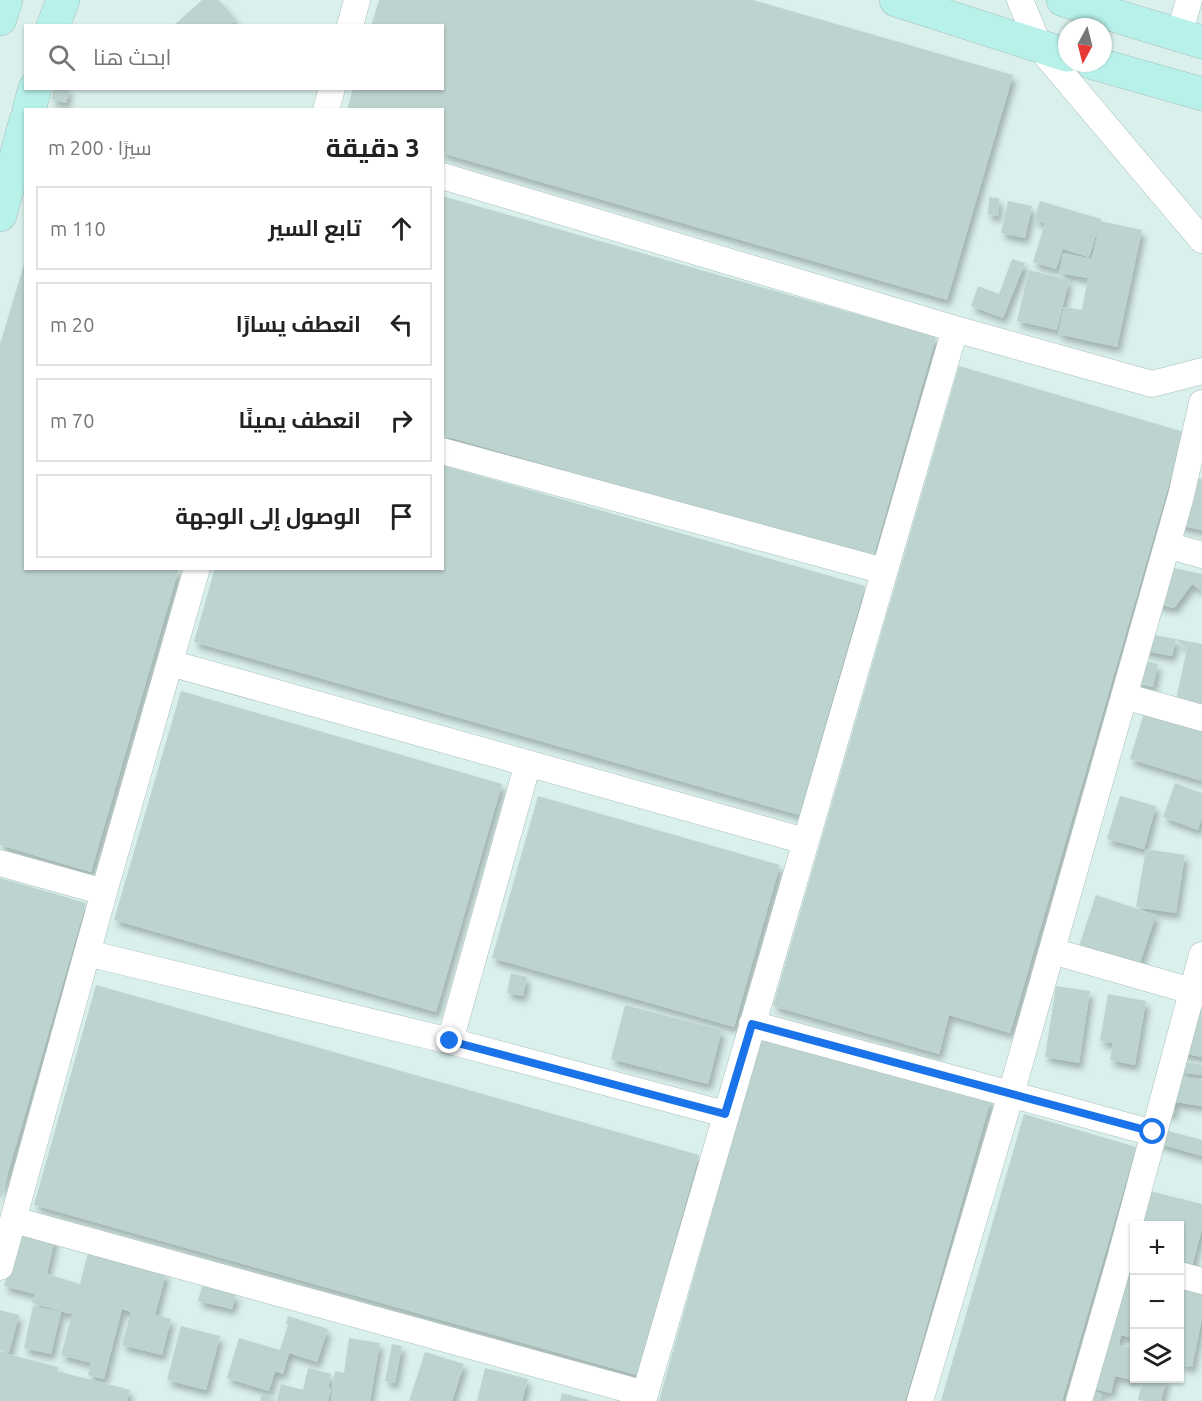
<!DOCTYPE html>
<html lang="ar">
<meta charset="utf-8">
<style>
:root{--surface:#fff;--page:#f2f2f2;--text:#222;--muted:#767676;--line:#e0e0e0}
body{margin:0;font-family:Ubuntu,Cairo,sans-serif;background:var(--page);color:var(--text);direction:rtl}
.controls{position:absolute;right:18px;bottom:18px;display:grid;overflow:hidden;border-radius:0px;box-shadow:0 2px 4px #0004}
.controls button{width:54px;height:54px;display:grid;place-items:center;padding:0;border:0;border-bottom:2px solid var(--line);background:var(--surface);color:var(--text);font:30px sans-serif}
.compass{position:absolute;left:1058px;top:18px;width:54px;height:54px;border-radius:50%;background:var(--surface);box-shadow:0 2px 4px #0004;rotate:187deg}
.stop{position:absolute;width:18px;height:18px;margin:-14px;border:4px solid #1a73e8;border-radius:50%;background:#fff}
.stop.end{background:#1a73e8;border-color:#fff;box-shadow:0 2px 6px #0008}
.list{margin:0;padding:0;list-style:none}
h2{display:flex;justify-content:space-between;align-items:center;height:78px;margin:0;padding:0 24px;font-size:26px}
h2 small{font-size:20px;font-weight:400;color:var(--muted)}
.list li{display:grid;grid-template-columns:39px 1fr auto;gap:18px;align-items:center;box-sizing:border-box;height:84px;margin:0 12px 12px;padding:0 12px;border:2px solid var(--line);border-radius:0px}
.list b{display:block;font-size:22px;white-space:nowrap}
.list em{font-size:20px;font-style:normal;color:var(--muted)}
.icon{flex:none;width:33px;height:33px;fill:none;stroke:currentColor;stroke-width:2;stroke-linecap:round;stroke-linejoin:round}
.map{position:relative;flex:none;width:1202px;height:1401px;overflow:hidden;direction:ltr}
.search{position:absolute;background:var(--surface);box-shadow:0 2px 4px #0004;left:24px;top:24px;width:420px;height:66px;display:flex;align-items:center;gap:15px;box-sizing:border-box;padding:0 21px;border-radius:0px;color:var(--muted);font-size:22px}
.panel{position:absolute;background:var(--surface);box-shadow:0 2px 4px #0004;left:24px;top:108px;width:420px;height:462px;border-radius:0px;direction:rtl}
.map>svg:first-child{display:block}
.building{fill:#bdd3cf;filter:url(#shadow)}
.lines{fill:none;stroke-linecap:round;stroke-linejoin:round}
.street-casing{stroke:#a8beba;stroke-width:27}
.secondary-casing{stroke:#a8beba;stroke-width:34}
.street{stroke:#fff;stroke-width:26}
.secondary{stroke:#b8f0ea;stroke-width:33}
.route{stroke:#1a73e8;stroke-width:8}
</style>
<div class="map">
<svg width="1202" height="1401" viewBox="0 0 1202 1401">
<defs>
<filter id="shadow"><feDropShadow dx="3.5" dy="6" stdDeviation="3" flood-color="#0004"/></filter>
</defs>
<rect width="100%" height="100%" fill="#daf0ec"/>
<path class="building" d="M 202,0 L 219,0 L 236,20 L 229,26 L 173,26 Z
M 379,0 L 753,0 L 1013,75 L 947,300 L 442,153 L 442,110 L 347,110 L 353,88 L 442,88 L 442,26 L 371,26 Z
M 54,88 L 70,88 L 66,103 L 51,99 Z
M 442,196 L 936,337 L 873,558 L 442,435 Z
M 989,197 L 999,198 L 998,216 L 988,215 Z
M 1008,201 L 1032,206 L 1025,238 L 1001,233 Z
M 1040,201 L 1101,219 L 1089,257 L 1063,249 L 1056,269 L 1033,262 L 1045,223 L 1034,220 Z
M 1100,221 L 1142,230 L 1117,347 L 1058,334 L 1064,307 L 1082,310 L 1088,278 L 1059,273 L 1063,253 L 1092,259 Z
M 26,258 L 26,568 L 179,568 L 91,872 L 0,845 L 0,344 Z
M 1012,259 L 1025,263 L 1003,318 L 971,306 L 978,286 L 999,294 Z
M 1029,270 L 1069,280 L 1057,330 L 1017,321 Z
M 959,366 L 1184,432 L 1010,1033 L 949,1015 L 939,1054 L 773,1006 Z
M 442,465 L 865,586 L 799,815 L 194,642 L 215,568 L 442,568 Z
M 1188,476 L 1202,479 L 1202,530 L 1178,525 Z
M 1164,566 L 1202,574 L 1202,591 L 1192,584 L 1174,608 L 1154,603 Z
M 1144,633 L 1202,644 L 1202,705 L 1176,700 L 1187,648 L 1176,640 L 1172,656 L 1141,650 Z
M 1141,660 L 1158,664 L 1153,687 L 1136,683 Z
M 181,691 L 502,784 L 436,1012 L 114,920 Z
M 1144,713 L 1202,731 L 1202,781 L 1130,759 Z
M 1175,783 L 1202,793 L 1202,818 L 1198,830 L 1163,817 Z
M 538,796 L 780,865 L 734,1027 L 492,958 Z
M 1120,796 L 1156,806 L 1144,849 L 1107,839 Z
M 1146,849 L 1185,855 L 1176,913 L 1136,907 Z
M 0,878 L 86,903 L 1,1197 L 0,1197 Z
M 1096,895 L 1156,915 L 1139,966 L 1079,946 Z
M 511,973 L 527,977 L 523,996 L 507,993 Z
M 96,985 L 699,1155 L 637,1375 L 34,1205 Z
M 1056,986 L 1090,991 L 1079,1063 L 1045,1057 Z
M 1108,994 L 1146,1001 L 1135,1065 L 1110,1060 L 1113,1043 L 1100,1041 Z
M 625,1005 L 722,1030 L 708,1084 L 611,1059 Z
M 1186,1006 L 1202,1009 L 1202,1057 L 1177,1052 Z
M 762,1034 L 991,1099 L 905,1401 L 659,1401 Z
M 1180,1061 L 1202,1065 L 1202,1075 L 1179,1072 Z
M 1170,1075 L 1202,1080 L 1202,1106 L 1175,1102 L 1174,1114 L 1164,1113 Z
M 1024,1114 L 1136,1147 L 1062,1401 L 941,1401 Z
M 1161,1129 L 1202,1140 L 1202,1156 L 1157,1143 Z
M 1146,1190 L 1202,1204 L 1202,1228 L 1192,1267 L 1180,1263 L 1180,1226 L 1134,1226 Z
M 21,1228 L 55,1238 L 47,1274 L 80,1284 L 88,1253 L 166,1273 L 155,1315 L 171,1319 L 162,1355 L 122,1345 L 131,1312 L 122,1309 L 104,1379 L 88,1375 L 91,1363 L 61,1355 L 75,1304 L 71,1314 L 32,1303 L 35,1294 L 4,1286 Z
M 1121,1268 L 1134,1271 L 1134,1338 L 1121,1335 L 1119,1345 L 1134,1348 L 1134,1378 L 1167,1378 L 1161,1401 L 1138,1400 L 1142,1382 L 1115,1376 L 1111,1393 L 1085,1387 Z
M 1180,1282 L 1202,1287 L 1202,1318 L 1192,1367 L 1180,1365 Z
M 202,1286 L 236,1294 L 232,1309 L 198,1301 Z
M 33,1306 L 61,1312 L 51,1354 L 24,1348 Z
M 0,1310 L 19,1315 L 9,1353 L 0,1350 Z
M 288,1316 L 328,1329 L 317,1362 L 289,1353 L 283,1374 L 275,1371 L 269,1391 L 227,1378 L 239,1338 L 280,1350 L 288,1325 L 286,1324 Z
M 181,1326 L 220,1336 L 206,1390 L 167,1380 Z
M 349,1338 L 380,1343 L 370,1401 L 331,1401 L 335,1371 L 344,1373 Z
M 392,1344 L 402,1346 L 395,1383 L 385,1381 Z
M 0,1352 L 58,1367 L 57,1371 L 130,1390 L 127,1401 L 0,1401 Z
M 425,1352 L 464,1364 L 452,1401 L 409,1401 Z
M 308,1368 L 331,1374 L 328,1388 L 331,1389 L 328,1401 L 277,1401 L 281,1384 L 303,1390 Z
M 485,1368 L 528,1379 L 522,1401 L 477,1401 Z
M 1086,1388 L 1102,1394 L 1100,1401 L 1090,1401 Z
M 562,1393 L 589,1400 L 589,1401 L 560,1401 Z
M 262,1394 L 271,1396 L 270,1401 L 260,1401 Z"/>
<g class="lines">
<g class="street-casing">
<path id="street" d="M 1020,0 L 1040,48 L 1202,240
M 350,26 L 357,0
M 1179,35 L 1189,0
M 326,110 L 332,88
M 442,176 L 955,329 L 1152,384 L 1202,371
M 442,451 L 884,571
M 1167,545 L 1202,555
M 170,663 L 805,841
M 1124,696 L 1202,718
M 0,863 L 104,892
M 1052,951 L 1202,994
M 87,953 L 450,1041 L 725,1114
M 752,1024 L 1153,1133
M 450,1041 L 528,763
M 14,1220 L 645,1394
M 0,1267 L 104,892 L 197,568
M 1180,1275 L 1202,1281
M 643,1401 L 955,329
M 920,1401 L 1011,1094 L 1181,496 L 1202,403
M 1079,1401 L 1120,1259 L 1202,955"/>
</g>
<g class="secondary-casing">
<path id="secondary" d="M 896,0 L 1067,55
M 1063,0 L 1202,42
M 0,19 L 6,0
M 53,26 L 63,0
M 1093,63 L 1202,94
M 29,110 L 35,88
M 0,215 L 26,120"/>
</g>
<use href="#street" class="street"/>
<use href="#secondary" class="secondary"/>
</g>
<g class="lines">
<path class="route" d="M 450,1041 L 725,1114 L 752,1024 L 1153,1132"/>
</g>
</svg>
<div class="controls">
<button>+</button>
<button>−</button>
<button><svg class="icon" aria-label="layers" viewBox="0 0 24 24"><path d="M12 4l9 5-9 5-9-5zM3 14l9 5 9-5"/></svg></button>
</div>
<svg class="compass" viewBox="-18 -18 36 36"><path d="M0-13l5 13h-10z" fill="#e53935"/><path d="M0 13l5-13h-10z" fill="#767676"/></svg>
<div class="stop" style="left:1153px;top:1132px"></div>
<div class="stop end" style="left:450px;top:1041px"></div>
<div class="search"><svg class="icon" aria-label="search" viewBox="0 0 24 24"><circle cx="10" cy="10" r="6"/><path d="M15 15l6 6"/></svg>ابحث هنا</div>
<section class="panel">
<h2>3 دقيقة<small>سيرًا · 200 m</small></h2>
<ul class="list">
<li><svg class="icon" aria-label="ahead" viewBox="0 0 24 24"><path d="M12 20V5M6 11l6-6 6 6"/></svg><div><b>تابع السير</b></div><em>110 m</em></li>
<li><svg class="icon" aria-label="left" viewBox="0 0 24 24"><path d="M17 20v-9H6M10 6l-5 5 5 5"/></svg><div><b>انعطف يسارًا</b></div><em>20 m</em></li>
<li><svg class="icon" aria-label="right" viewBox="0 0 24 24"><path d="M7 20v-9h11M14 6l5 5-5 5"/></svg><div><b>انعطف يمينًا</b></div><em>70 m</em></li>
<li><svg class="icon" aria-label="arrive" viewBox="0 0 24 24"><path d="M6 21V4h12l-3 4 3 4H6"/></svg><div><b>الوصول إلى الوجهة</b></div></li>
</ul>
</section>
</div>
